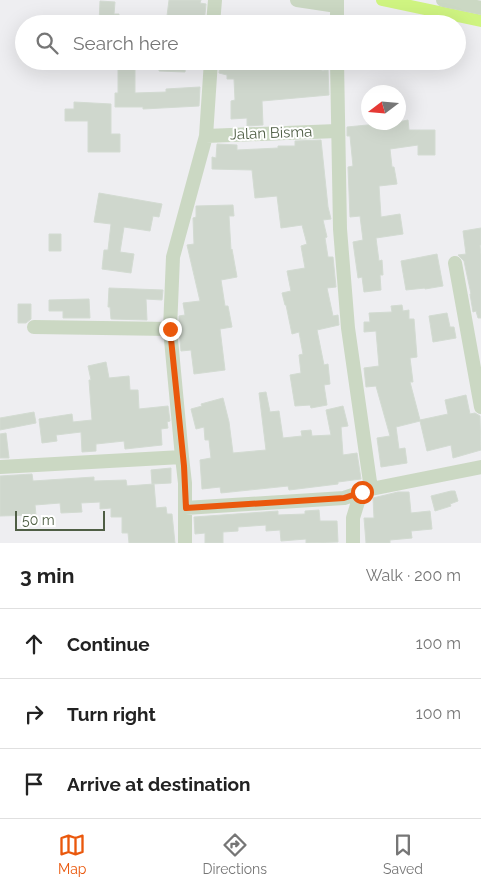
<!DOCTYPE html>
<meta charset="utf-8">
<style>
:root{--surface:#fff;--page:#f6f6f6;--text:#222;--muted:#767676;--line:#e0e0e0;--accent:#ea580c}
body{margin:0;font-family:Raleway,sans-serif;background:var(--page);color:var(--text)}
.compass{position:absolute;left:361px;top:85px;width:45px;height:45px;border-radius:50%;background:var(--surface);box-shadow:0 5px 20px #0002;rotate:254deg}
.scale{position:absolute;left:15px;bottom:12px;width:90px;box-sizing:border-box;padding-left:5px;border:2px solid #4f5e45;border-top:0;font-size:14px;line-height:18px;white-space:nowrap;color:#4f5e45;-webkit-text-stroke:4px #fff;paint-order:stroke}
.stop{position:absolute;width:15px;height:15px;margin:-11px;border:4px solid #ea580c;border-radius:50%;background:#fff}
.stop.end{background:#ea580c;border-color:#fff;box-shadow:0 1px 5px #0008}
.list{margin:0;padding:0;list-style:none}
h2{display:flex;justify-content:space-between;align-items:center;height:65px;margin:0;padding:0 20px;font-size:21px}
h2 small{font-size:16px;font-weight:400;color:var(--muted)}
.list li{display:grid;grid-template-columns:32px 1fr auto;gap:15px;align-items:center;box-sizing:border-box;height:70px;padding:0 20px;border-top:1px solid var(--line)}
.list b{display:block;font-size:19px;white-space:nowrap}
.list em{font-size:16px;font-style:normal;color:var(--muted)}
.icon{flex:none;width:28px;height:28px;fill:none;stroke:currentColor;stroke-width:2;stroke-linecap:round;stroke-linejoin:round}
.map{position:relative;flex:none;width:481px;height:543px;overflow:hidden}
.search{position:absolute;background:var(--surface);box-shadow:0 5px 20px #0002;left:15px;right:15px;top:15px;height:55px;display:flex;align-items:center;gap:12px;box-sizing:border-box;padding:0 18px;border-radius:28px;color:var(--muted);font-size:19px}
.sheet{height:275px;background:var(--surface)}
nav{display:flex;justify-content:space-around;align-items:center;box-sizing:border-box;height:70px;border-top:1px solid var(--line);background:var(--surface);font-size:14px;color:var(--muted)}
nav a{display:grid;justify-items:center;gap:2px}
nav .on{color:var(--accent)}
.map>svg:first-child{display:block}
.lines{fill:none;stroke-linecap:round;stroke-linejoin:round}
.canal{stroke:#cff481;stroke-width:12}
.building{fill:#cfd7cd;stroke:#d3dbd2}
.minor{stroke:#cbd8c3;stroke-width:14}
.route{stroke:#ea580c;stroke-width:6}
.labels{text-anchor:middle;stroke-width:4;stroke-linejoin:round;paint-order:stroke}
.street-label{font-size:15px;fill:#4f5e45;stroke:#fff}
</style>
<div class="map">
<svg width="481" height="543" viewBox="0 0 481 543">
<rect width="100%" height="100%" fill="#eeeef1"/>
<g class="lines">
<path class="canal" d="M 382,0 L 481,21"/>
</g>
<path class="building" d="M 169,0 L 201,0 L 200,3 L 206,4 L 204,24 L 192,24 L 192,20 L 167,16 Z
M 100,1 L 115,2 L 114,14 L 119,14 L 119,24 L 99,24 Z
M 160,61 L 186,61 L 185,72 L 159,71 Z
M 238,61 L 321,61 L 322,71 L 328,70 L 329,95 L 262,101 L 263,125 L 247,126 L 247,118 L 231,119 L 231,101 L 235,100 L 234,79 L 227,79 L 227,75 L 219,73 L 220,62 Z
M 118,65 L 135,65 L 135,93 L 166,92 L 166,89 L 200,87 L 199,106 L 143,109 L 143,107 L 115,107 L 115,93 L 118,93 Z
M 74,102 L 111,104 L 111,134 L 120,134 L 120,152 L 88,152 L 88,121 L 65,121 L 65,109 L 74,109 Z
M 408,120 L 409,130 L 435,130 L 435,155 L 418,155 L 418,145 L 390,149 L 392,167 L 394,167 L 397,184 L 379,186 L 381,217 L 400,214 L 403,234 L 376,238 L 379,261 L 382,260 L 383,275 L 380,275 L 381,290 L 364,292 L 362,277 L 358,278 L 353,242 L 363,240 L 360,216 L 350,217 L 348,167 L 353,166 L 350,136 L 347,136 L 347,127 L 398,122 Z
M 321,140 L 328,207 L 331,219 L 323,220 L 327,237 L 325,238 L 328,257 L 333,257 L 336,287 L 327,288 L 333,316 L 338,315 L 339,325 L 317,330 L 324,365 L 328,364 L 330,384 L 324,385 L 327,405 L 311,408 L 310,405 L 295,406 L 290,375 L 301,373 L 299,355 L 303,354 L 299,332 L 292,334 L 286,305 L 285,305 L 282,293 L 291,291 L 287,271 L 305,268 L 301,246 L 307,244 L 302,225 L 281,228 L 277,196 L 255,198 L 252,170 L 212,169 L 212,157 L 216,158 L 217,144 L 237,145 L 237,150 L 278,148 L 278,146 L 295,146 L 295,141 Z
M 99,193 L 162,204 L 159,217 L 153,216 L 150,231 L 124,227 L 120,252 L 134,254 L 131,273 L 102,269 L 104,250 L 108,250 L 111,224 L 94,222 Z
M 233,205 L 234,216 L 229,216 L 231,250 L 232,249 L 237,277 L 221,280 L 225,306 L 228,306 L 232,327 L 220,329 L 225,370 L 194,374 L 191,350 L 181,351 L 179,329 L 179,316 L 185,315 L 183,303 L 200,301 L 187,245 L 194,244 L 193,218 L 196,217 L 196,206 Z
M 481,228 L 481,245 L 480,245 L 481,255 L 481,318 L 478,318 L 476,311 L 473,312 L 470,294 L 471,294 L 464,261 L 458,255 L 466,254 L 463,231 Z
M 49,234 L 61,234 L 61,251 L 49,251 Z
M 437,254 L 443,286 L 425,289 L 425,288 L 406,290 L 401,261 Z
M 109,288 L 163,290 L 162,300 L 146,299 L 147,320 L 111,319 L 110,307 L 108,307 Z
M 89,299 L 90,318 L 63,318 L 63,311 L 49,311 L 49,300 Z
M 18,304 L 31,304 L 31,319 L 26,323 L 18,323 Z
M 402,305 L 403,311 L 409,310 L 409,319 L 414,319 L 417,357 L 410,358 L 413,382 L 410,382 L 420,420 L 448,414 L 445,400 L 466,395 L 470,414 L 475,413 L 480,416 L 481,450 L 453,458 L 451,445 L 427,451 L 420,421 L 396,427 L 399,449 L 405,448 L 407,463 L 381,467 L 377,438 L 390,436 L 376,386 L 366,387 L 364,368 L 379,366 L 376,331 L 364,332 L 364,322 L 370,322 L 369,313 L 392,312 L 391,306 Z
M 447,313 L 450,327 L 454,327 L 456,338 L 433,342 L 429,316 Z
M 106,362 L 109,378 L 129,376 L 130,390 L 138,390 L 139,409 L 168,406 L 170,421 L 167,422 L 168,428 L 161,429 L 162,445 L 125,449 L 124,441 L 96,444 L 96,451 L 82,452 L 81,432 L 56,435 L 57,441 L 42,443 L 39,419 L 72,414 L 73,422 L 92,420 L 90,394 L 89,380 L 91,380 L 88,366 Z
M 266,392 L 270,412 L 279,411 L 283,438 L 302,436 L 301,431 L 311,430 L 312,436 L 331,435 L 326,410 L 343,406 L 348,426 L 341,427 L 343,455 L 357,453 L 361,479 L 338,482 L 338,484 L 289,490 L 288,486 L 221,493 L 220,487 L 202,489 L 200,460 L 211,458 L 209,440 L 205,440 L 204,427 L 196,429 L 191,409 L 202,406 L 201,404 L 223,398 L 229,422 L 233,453 L 266,450 L 259,393 Z
M 34,412 L 36,423 L 0,430 L 0,418 Z
M 6,433 L 9,458 L 0,458 L 0,434 Z
M 171,468 L 171,483 L 152,484 L 151,470 Z
M 32,474 L 33,481 L 94,477 L 94,481 L 126,480 L 127,486 L 154,484 L 156,508 L 166,507 L 167,514 L 172,514 L 175,543 L 129,543 L 128,533 L 122,533 L 122,517 L 111,517 L 111,508 L 100,509 L 100,502 L 81,503 L 82,512 L 61,513 L 60,503 L 35,505 L 36,515 L 0,516 L 0,476 Z
M 451,491 L 455,491 L 458,501 L 450,504 L 451,506 L 435,511 L 431,496 Z
M 398,492 L 409,492 L 411,513 L 430,511 L 432,529 L 411,531 L 412,538 L 390,540 L 390,543 L 366,543 L 364,518 L 374,518 L 373,498 Z
M 319,510 L 320,521 L 337,521 L 338,542 L 306,543 L 306,539 L 281,541 L 280,530 L 266,531 L 266,525 L 238,527 L 238,531 L 223,532 L 223,543 L 205,543 L 205,533 L 195,534 L 194,517 L 278,511 L 278,515 L 305,514 L 305,511 Z"/>
<g class="lines">
<path class="minor" d="M 297,0 L 337,6
M 337,0 L 337,24
M 443,0 L 481,8
M 213,24 L 215,0
M 337,61 L 340,229 L 348,328 L 371,489
M 206,136 L 337,131
M 455,263 L 481,407
M 34,327 L 170,329
M 182,457 L 170,329 L 173,257 L 206,136 L 211,61
M 0,467 L 182,457 L 185,483 L 185,543
M 185,508 L 344,498 L 371,489 L 481,467
M 353,543 L 353,518 L 361,492"/>
</g>
<g class="lines">
<path class="route" d="M 170,329 L 184,466 L 186,508 L 344,498 L 362,492"/>
</g>
<g class="labels">
<g class="street-label">
<text transform="translate(271 133) rotate(-2)" y="5">Jalan Bisma</text>
</g>
</g>
</svg>
<svg class="compass" viewBox="-18 -18 36 36"><path d="M0-13l5 13h-10z" fill="#e53935"/><path d="M0 13l5-13h-10z" fill="#767676"/></svg>
<div class="scale">50 m</div>
<div class="stop" style="left:362px;top:492px"></div>
<div class="stop end" style="left:170px;top:329px"></div>
<div class="search"><svg class="icon" aria-label="search" viewBox="0 0 24 24"><circle cx="10" cy="10" r="6"/><path d="M15 15l6 6"/></svg>Search here</div>
</div>
<section class="sheet">
<h2>3 min<small>Walk · 200 m</small></h2>
<ul class="list">
<li><svg class="icon" aria-label="ahead" viewBox="0 0 24 24"><path d="M12 20V5M6 11l6-6 6 6"/></svg><div><b>Continue</b></div><em>100 m</em></li>
<li><svg class="icon" aria-label="right" viewBox="0 0 24 24"><path d="M7 20v-9h11M14 6l5 5-5 5"/></svg><div><b>Turn right</b></div><em>100 m</em></li>
<li><svg class="icon" aria-label="arrive" viewBox="0 0 24 24"><path d="M6 21V4h12l-3 4 3 4H6"/></svg><div><b>Arrive at destination</b></div></li>
</ul>
</section>
<nav>
<a class="on"><svg class="icon" aria-label="map" viewBox="0 0 24 24"><path d="M3 6l6-2 6 2 6-2v14l-6 2-6-2-6 2zM9 4v14M15 6v14"/></svg>Map</a>
<a><svg class="icon" aria-label="directions" viewBox="0 0 24 24"><path d="M12 3l9 9-9 9-9-9zM9 14v-3h6M13 9l2 2-2 2"/></svg>Directions</a>
<a><svg class="icon" aria-label="saved" viewBox="0 0 24 24"><path d="M7 4h10v16l-5-4-5 4z"/></svg>Saved</a>
</nav>
